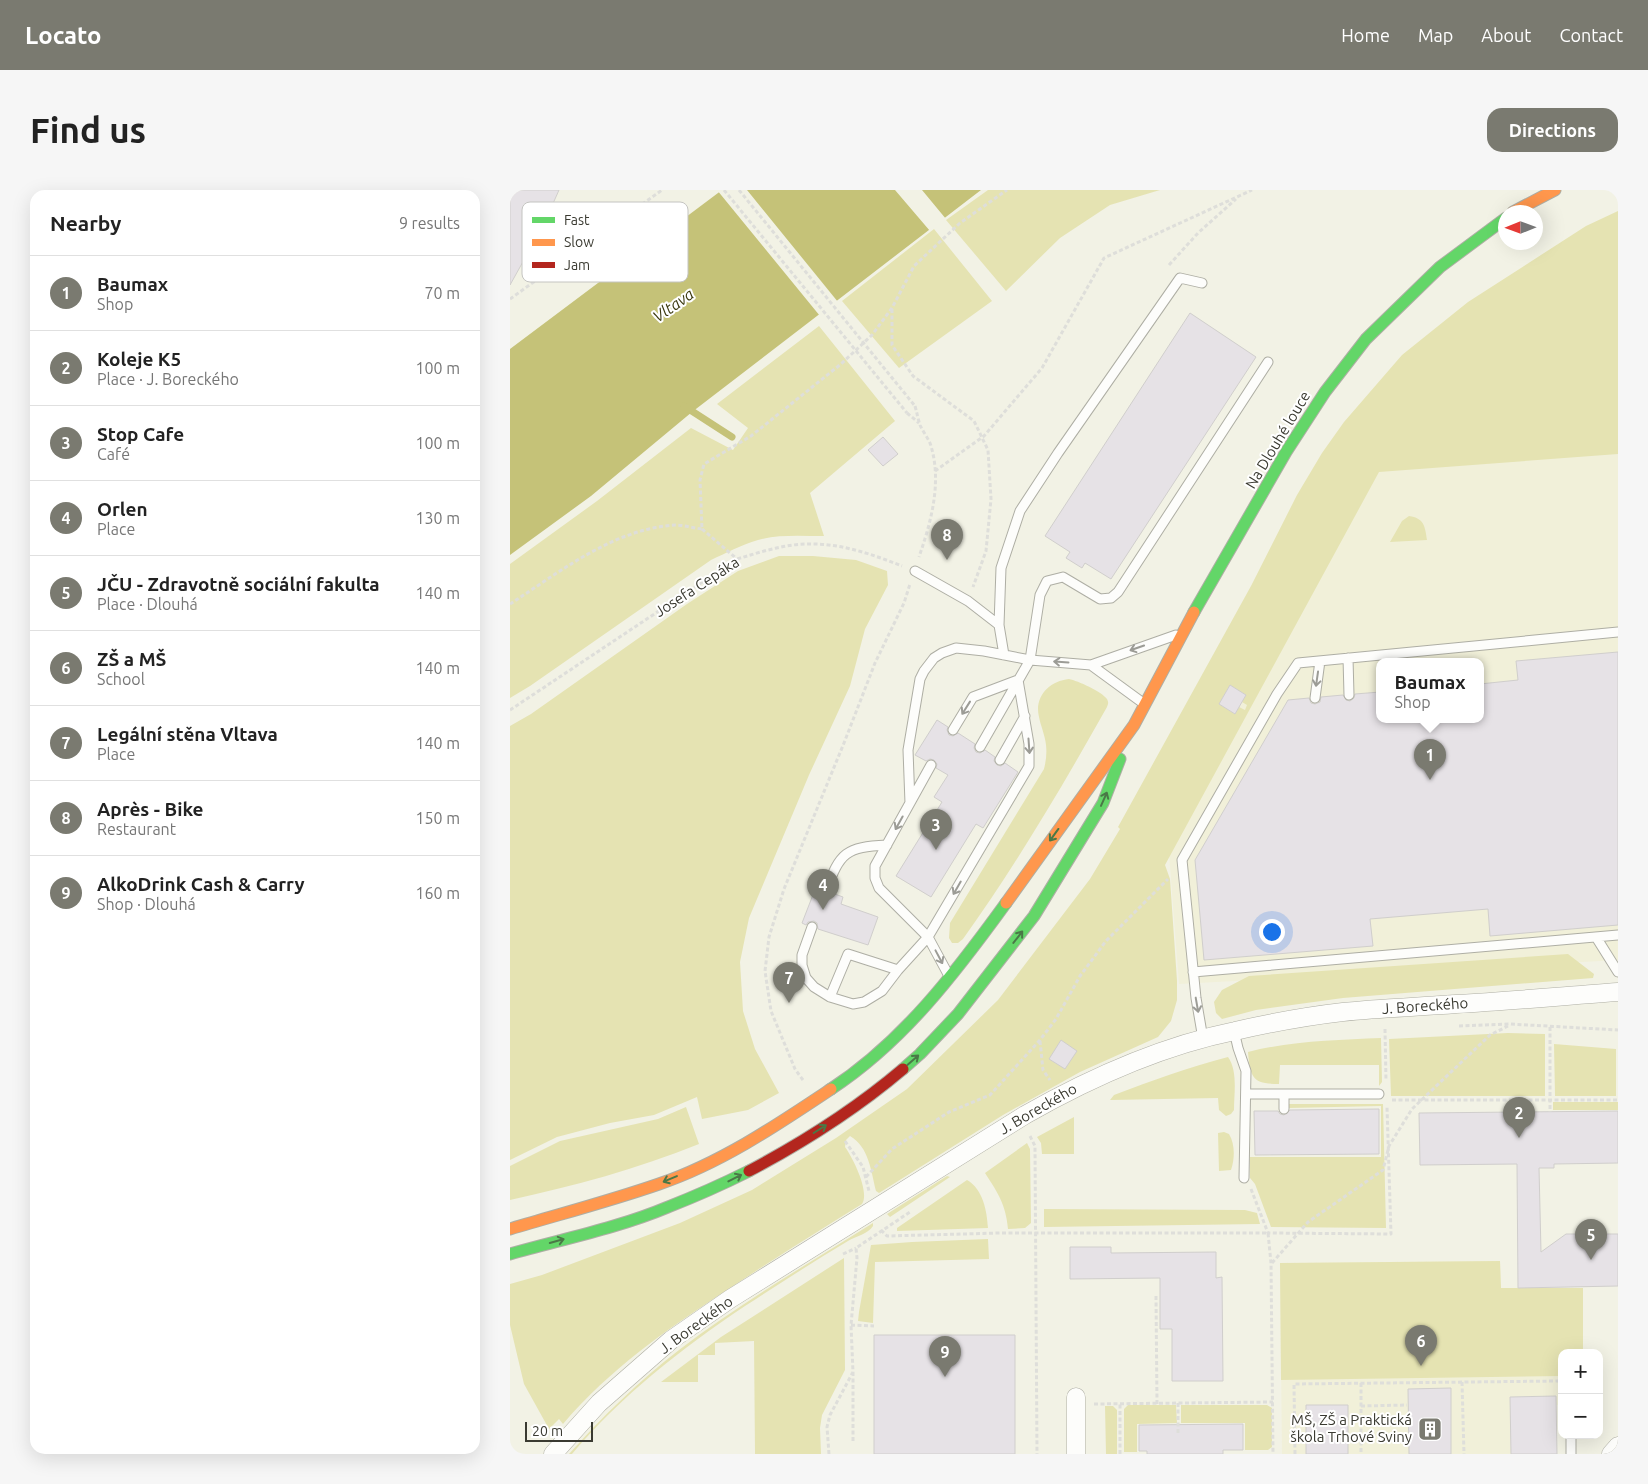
<!DOCTYPE html>
<meta charset="utf-8">
<style>
:root{--surface:#fff;--page:#f6f6f6;--text:#222;--muted:#767676;--line:#e0e0e0;--accent:#7a7a70}
body{margin:0;font-family:Ubuntu,sans-serif;background:var(--page);color:var(--text)}
.controls{position:absolute;right:15px;bottom:15px;display:grid;overflow:hidden;border-radius:10px;box-shadow:0 5px 20px #0002}
.controls button{width:45px;height:45px;display:grid;place-items:center;padding:0;border:0;border-bottom:1px solid var(--line);background:var(--surface);color:var(--text);font:25px sans-serif}
.compass{position:absolute;left:988px;top:15px;width:45px;height:45px;border-radius:50%;background:var(--surface);box-shadow:0 5px 20px #0002;rotate:269deg}
.scale{position:absolute;left:15px;bottom:12px;width:68px;box-sizing:border-box;padding-left:5px;border:2px solid #3a3a31;border-top:0;font-size:14px;line-height:18px;white-space:nowrap;color:#3a3a31;-webkit-text-stroke:4px #fff;paint-order:stroke}
.you{position:absolute;left:761px;top:741px;width:18px;height:18px;margin:-12px;border:4px solid #fff;border-radius:50%;background:#1a73e8;box-shadow:0 0 0 8px #1a73e833}
.badge{display:grid;place-items:center;width:32px;height:32px;border-radius:50%;background:var(--accent);color:#fff;font-size:16px;font-weight:700}
.pin{position:absolute;translate:-50% -41px;filter:drop-shadow(0 1px 2px #0008)}
.pin::after{content:'';position:absolute;top:26px;width:18px;height:15px;background:inherit;clip-path:polygon(0 0,100% 0,50% 100%)}
.popup{position:absolute;left:866px;top:468px;width:108px;height:65px;box-sizing:border-box;display:grid;place-content:center;border-radius:10px;background:var(--surface);filter:drop-shadow(0 1px 4px #0005);font-size:16px;white-space:nowrap;color:var(--muted)}
.popup b{font-size:19px;color:var(--text)}
.popup::after{content:'';position:absolute;left:50%;top:100%;margin-left:-10px;border:10px solid transparent;border-top-color:var(--surface)}
.list{margin:0;padding:0;list-style:none}
h2{display:flex;justify-content:space-between;align-items:center;height:65px;margin:0;padding:0 20px;font-size:21px}
h2 small{font-size:16px;font-weight:400;color:var(--muted)}
.list li{display:grid;grid-template-columns:32px 1fr auto;gap:15px;align-items:center;box-sizing:border-box;height:75px;padding:0 20px;border-top:1px solid var(--line)}
.list b{display:block;font-size:19px;white-space:nowrap}
.list p{margin:0;font-size:16px;white-space:nowrap;color:var(--muted)}
.list em{font-size:16px;font-style:normal;color:var(--muted)}
.map{position:relative;flex:none;width:1108px;height:1264px;overflow:hidden;border-radius:15px}
header{display:flex;align-items:center;gap:30px;box-sizing:border-box;height:70px;padding:0 25px;background:var(--accent);color:#fff}
header strong{font-size:24px}
nav{display:flex;gap:28px;margin-inline-start:auto;font-size:18px}
.intro{display:flex;align-items:center;justify-content:space-between;box-sizing:border-box;height:120px;padding:0 30px}
h1{margin:0;font-size:35px}
.button{padding:12px 22px;border-radius:15px;background:var(--accent);color:#fff;font-size:18px;font-weight:700}
main{display:flex;gap:30px;padding:0 30px}
aside{flex:1;background:var(--surface);border-radius:15px;box-shadow:0 5px 20px #0002}
.map>svg:first-child{display:block}
.built{fill:#f1f0d9;fill-rule:evenodd}
.green{fill:#e5e3b2;fill-rule:evenodd}
.water{fill:#c5c278}
.pier{fill:#f2f2e5}
.lines{fill:none;stroke-linecap:round;stroke-linejoin:round}
.stream{stroke:#c5c278;stroke-width:7}
.building{fill:#e6e2e6;stroke:#d0cecc}
.lane-casing{stroke:#aeaea4;stroke-width:11}
.street-casing{stroke:#aeaea4;stroke-width:19}
.fast-casing{stroke:#aeaea4;stroke-width:13}
.slow-casing{stroke:#aeaea4;stroke-width:13}
.jam-casing{stroke:#aeaea4;stroke-width:13}
.path{stroke:#dededa;stroke-width:3;stroke-dasharray:4 2.5;stroke-linecap:butt}
.lane{stroke:#fdfdfb;stroke-width:9}
.street{stroke:#fdfdfb;stroke-width:18}
.fast{stroke:#63d668;stroke-width:11}
.slow{stroke:#ff974d;stroke-width:11}
.jam{stroke:#b3261e;stroke-width:11}
.path-bridge{stroke:#dededa;stroke-width:3;stroke-dasharray:4 2.5;stroke-linecap:butt}
.oneway{stroke:#9c9c96}
.oneway2{stroke:#4a7847}
.labels{text-anchor:middle;stroke-width:4;stroke-linejoin:round;paint-order:stroke}
.street-label{font-size:15px;fill:#3a3a31;stroke:#fff}
.poi-label{font-size:15px;fill:#3a3a31;stroke:#fff;text-anchor:end}
.water-label{font-size:16px;font-style:italic;fill:#3a380e;stroke:#fff}
.key{fill:#fff;stroke:#c4c4c1;stroke-width:1}
.key-label{font-size:14px;fill:#3a3a31}
</style>
<header>
<strong>Locato</strong>
<nav><a>Home</a><a>Map</a><a>About</a><a>Contact</a></nav>
</header>
<div class="intro"><h1>Find us</h1><a class="button">Directions</a></div>
<main>
<aside>
<h2>Nearby<small>9 results</small></h2>
<ul class="list">
<li><span class="badge">1</span><div><b>Baumax</b><p>Shop</p></div><em>70 m</em></li>
<li><span class="badge">2</span><div><b>Koleje K5</b><p>Place · J. Boreckého</p></div><em>100 m</em></li>
<li><span class="badge">3</span><div><b>Stop Cafe</b><p>Café</p></div><em>100 m</em></li>
<li><span class="badge">4</span><div><b>Orlen</b><p>Place</p></div><em>130 m</em></li>
<li><span class="badge">5</span><div><b>JČU - Zdravotně sociální fakulta</b><p>Place · Dlouhá</p></div><em>140 m</em></li>
<li><span class="badge">6</span><div><b>ZŠ a MŠ</b><p>School</p></div><em>140 m</em></li>
<li><span class="badge">7</span><div><b>Legální stěna Vltava</b><p>Place</p></div><em>140 m</em></li>
<li><span class="badge">8</span><div><b>Après - Bike</b><p>Restaurant</p></div><em>150 m</em></li>
<li><span class="badge">9</span><div><b>AlkoDrink Cash &amp; Carry</b><p>Shop · Dlouhá</p></div><em>160 m</em></li>
</ul>
</aside>
<div class="map">
<svg width="1108" height="1264" viewBox="0 0 1108 1264">
<rect width="100%" height="100%" fill="#f2f2e5"/>
<path class="built" d="M 1108,71 L 1108,770 L 669,794 L 655,611 L 710,506 L 835,291 ZM 870,471 L 970,471 L 970,529 L 870,529 Z
M 990,1071 L 991,1098 L 1073,1098 L 1073,1163 L 1052,1163 L 1052,1215 L 1046,1215 L 1046,1206 L 1000,1207 L 1001,1264 L 772,1264 L 770,1073 Z"/>
<path class="green" d="M 478,0 L 650,0 L 600,15 L 550,48 L 496,101 L 436,30 Z
M 1108,21 L 1108,264 L 869,282 L 655,675 L 660,689 L 667,791 L 667,810 L 661,831 L 648,847 L 570,882 L 493,925 L 369,1003 L 366,1001 C 361,981 359,957 340,946 L 336,950 L 335,957 C 343,968 360,1002 352,1014 C 307,1042 262,1070 217,1100 C 157,1139 100,1179 53,1234 L 49,1229 L 39,1239 L 14,1194 L 0,1135 L 0,1094 L 32,1085 L 170,1033 L 242,1000 L 326,948 L 397,899 L 488,810 L 580,689 L 610,639 L 608,637 L 741,396 L 787,305 L 812,263 L 834,232 L 892,165 L 958,112 L 1076,36 ZM 720,495 L 736,505 L 732,512 L 737,515 L 735,520 L 729,517 L 725,524 L 709,514 Z
M 424,39 L 482,111 L 389,178 L 332,111 Z
M 309,136 L 385,231 L 300,303 L 314,346 C 292,346 269,344 248,350 C 231,355 216,363 201,370 L 20,496 L 0,508 L 0,374 L 87,311 L 181,238 L 223,260 L 238,238 L 207,214 Z
M 899,326 C 914,328 915,336 917,350 L 880,352 L 892,331 Z
M 269,366 L 303,366 L 346,370 L 377,381 L 378,395 L 355,439 L 340,496 L 299,585 L 239,728 L 230,772 L 233,821 L 245,859 L 269,903 L 238,920 L 192,929 L 187,907 L 144,925 L 100,933 L 47,947 L 0,970 L 0,536 L 21,524 L 177,414 L 228,381 Z
M 559,489 C 568,491 591,501 597,509 C 599,513 598,514 597,517 C 552,597 506,675 453,749 L 448,753 L 442,753 L 439,748 L 440,733 L 534,579 C 536,571 537,563 536,555 C 535,545 531,537 529,527 C 524,507 539,491 559,489 Z
M 1058,764 L 1084,784 L 1083,788 L 833,808 L 746,820 L 712,829 L 706,823 L 704,812 L 712,800 L 739,786 Z
M 998,843 L 1035,844 L 1035,906 L 881,906 L 879,849 Z
M 871,848 L 872,892 L 869,896 L 869,875 L 770,875 L 769,894 C 743,894 740,888 738,862 C 781,851 826,850 871,848 Z
M 1044,854 L 1106,859 L 1106,906 L 1045,906 Z
M 718,867 C 728,881 724,903 724,920 L 721,924 L 716,926 L 709,920 L 708,908 L 600,910 L 604,905 C 641,891 679,877 718,867 Z
M 1043,912 L 1108,912 L 1108,920 L 1043,920 Z
M 778,914 L 873,914 L 876,1038 L 761,1037 L 745,994 L 740,988 L 740,967 L 871,967 L 871,916 L 778,918 Z
M 176,917 L 189,954 C 127,979 64,996 0,1010 L 0,976 L 50,951 L 148,929 Z
M 564,927 L 564,964 L 532,964 L 531,953 L 527,947 Z
M 714,942 L 719,944 C 725,954 725,968 721,980 L 709,981 L 708,943 Z
M 517,953 L 520,959 L 521,1033 L 515,1038 L 498,1039 C 496,1015 488,1003 475,983 Z
M 437,986 L 440,987 L 380,1027 L 377,1024 Z
M 457,990 C 473,999 477,1021 478,1038 L 387,1041 L 387,1038 Z
M 534,1019 L 735,1020 L 747,1023 L 750,1034 L 534,1037 Z
M 363,1033 L 363,1036 C 358,1044 346,1046 338,1051 C 303,1072 269,1094 235,1116 C 171,1159 112,1205 62,1264 L 59,1264 C 93,1226 129,1191 169,1160 C 230,1113 298,1074 363,1033 Z
M 478,1049 L 479,1069 L 365,1072 L 363,1133 L 348,1131 L 349,1122 L 361,1055 L 402,1052 Z
M 334,1068 L 335,1180 L 312,1225 L 310,1238 L 311,1264 L 245,1264 L 244,1151 L 205,1153 L 205,1165 L 188,1165 L 188,1192 L 151,1192 L 211,1147 Z
M 990,1071 L 991,1098 L 1073,1098 L 1073,1163 L 1052,1163 L 1052,1186 L 771,1190 L 770,1073 Z
M 618,1215 L 666,1215 L 667,1233 L 627,1234 L 627,1262 L 614,1262 L 614,1219 Z
M 671,1215 L 757,1215 L 762,1218 L 762,1257 L 758,1260 L 735,1260 L 735,1233 L 671,1233 Z
M 595,1216 L 603,1216 L 607,1220 L 607,1264 L 596,1264 Z"/>
<path class="water" d="M 212,0 L 471,0 L 182,222 L 81,306 L 0,365 L 0,159 Z"/>
<path class="pier" d="M 207,0 L 237,0 L 328,112 L 310,126 Z
M 385,0 L 412,0 L 436,29 L 420,41 Z"/>
<g class="lines">
<path class="stream" d="M 174,216 L 222,247"/>
</g>
<path class="building" d="M 0,0 L 49,0 L 41,18 L 57,27 L 43,51 L 29,43 L 0,95 Z
M 680,123 L 746,167 L 601,389 L 575,373 L 572,378 L 556,368 L 560,362 L 535,346 Z
M 373,247 L 388,264 L 373,276 L 358,260 Z
M 1108,462 L 1108,735 L 980,746 L 978,719 L 860,729 L 863,756 L 694,770 L 685,670 L 778,510 L 799,508 L 801,513 L 805,514 L 810,512 L 811,507 L 833,505 L 836,510 L 840,511 L 844,508 L 845,504 L 870,502 L 870,529 L 970,529 L 970,494 L 1008,490 L 1006,471 Z
M 720,495 L 736,505 L 725,524 L 709,514 Z
M 427,530 L 438,537 L 437,540 L 439,545 L 443,546 L 448,543 L 465,554 L 464,558 L 466,562 L 470,563 L 475,560 L 485,567 L 484,571 L 487,575 L 491,576 L 495,573 L 508,582 L 473,638 L 466,634 L 421,707 L 386,686 L 432,612 L 424,607 L 438,585 L 426,578 L 427,574 L 424,570 L 420,569 L 416,571 L 405,565 Z
M 306,697 L 310,699 L 310,702 L 313,707 L 317,707 L 322,703 L 333,707 L 331,714 L 368,727 L 358,755 L 308,739 L 307,733 L 304,731 L 298,732 L 296,735 L 292,733 Z
M 551,850 L 567,861 L 555,879 L 539,869 Z
M 869,919 L 869,964 L 745,965 L 744,921 L 768,921 L 770,924 L 774,925 L 780,920 Z
M 1108,921 L 1108,973 L 1044,974 L 1044,978 L 1029,978 L 1031,1062 L 1056,1044 L 1108,1044 L 1108,1096 L 1008,1098 L 1007,974 L 910,975 L 909,923 Z
M 560,1057 L 601,1057 L 601,1063 L 706,1062 L 706,1088 L 712,1087 L 713,1191 L 662,1191 L 662,1139 L 650,1139 L 650,1088 L 560,1089 Z
M 364,1145 L 505,1145 L 505,1264 L 364,1264 Z
M 941,1198 L 941,1264 L 899,1264 L 898,1199 Z
M 1046,1206 L 1047,1264 L 1001,1264 L 1000,1207 Z
M 796,1215 L 838,1215 L 838,1264 L 796,1264 Z
M 733,1234 L 733,1260 L 713,1260 L 713,1264 L 637,1264 L 637,1261 L 629,1261 L 629,1235 Z"/>
<g class="lines">
<g class="lane-casing">
<path id="lane" d="M 405,381 L 458,411 L 489,435
M 494,465 L 489,435 L 491,378 L 510,321 L 548,263 L 670,88 L 692,93
M 838,468 L 839,505
M 581,475 L 633,513
M 805,508 L 810,471
M 443,540 L 463,507 L 508,490
M 470,557 L 520,470 L 530,405 L 537,391 L 553,387 L 590,409 L 601,408 L 608,402 L 758,172
M 490,570 L 515,526
M 421,575 L 365,676 L 365,688 L 369,698 L 418,747 L 439,786
M 400,613 L 398,560 L 410,489 L 414,481 L 424,468 L 432,463 L 446,458 L 474,461 L 520,470 L 581,475 L 666,445
M 316,701 C 330,662 336,657 377,655
M 302,737 L 292,765 L 292,775 L 296,788 L 304,797 L 320,807 L 343,814 L 354,812 L 372,801 L 388,780 L 418,747 L 519,576 L 519,554 L 508,490
M 1086,747 L 1108,782
M 683,782 L 1108,745
M 320,807 L 338,764 L 388,780
M 724,841 L 728,858 L 736,881 L 734,988
M 693,849 L 686,808 L 672,670 L 767,504 L 788,473 L 1108,442
M 736,904 L 869,904
M 774,919 L 774,904
M 1061,1245 L 1061,1264"/>
</g>
<g class="street-casing">
<path id="street" d="M 566,1207 L 566,1264
M 43,1264 L 89,1213 L 161,1150 L 220,1109 L 515,925 C 580,888 651,856 725,841 C 760,833 798,826 833,822 C 870,818 908,817 946,814 C 1000,811 1054,806 1108,802
M 1101,1264 L 1108,1256"/>
</g>
<g class="fast-casing">
<path id="fast" d="M 684,422 L 776,262 L 815,202 L 856,149 L 930,77 L 996,28
M 393,879 L 410,864 L 448,824 L 524,726 L 593,613 L 610,569
M 321,899 C 393,852 446,782 496,713
M 0,1064 C 53,1049 108,1038 158,1017 C 186,1006 213,994 239,981"/>
</g>
<g class="slow-casing">
<path id="slow" d="M 1003,22 L 1045,0
M 496,713 L 624,535 L 684,422
M 0,1039 C 50,1024 100,1011 149,994 C 211,973 267,935 321,899"/>
</g>
<g class="jam-casing">
<path id="jam" d="M 239,981 C 292,953 347,918 393,879"/>
</g>
<path class="path" d="M 659,75 L 688,43 L 726,9
M 0,109 L 152,0
M 382,119 L 382,155 L 403,186 L 464,231 L 478,260 L 481,309 L 476,361 L 463,397
M 405,216 C 407,223 408,229 410,235 C 413,242 419,249 421,256 C 432,293 421,332 409,367
M 397,223 L 409,233
M 425,281 L 474,246 L 532,178 L 594,68 L 742,0
M 192,339 L 227,369
M 0,414 C 50,382 103,339 165,335 C 174,335 183,338 192,339 L 190,290 L 194,274 L 241,246 L 331,174 L 362,145 L 382,118 L 404,76 L 450,33 L 497,0
M 0,520 L 227,369 C 251,362 277,353 303,354 C 333,354 364,365 392,376
M 949,836 L 1000,834 L 1108,840
M 1040,837 L 1040,922
M 875,839 L 876,891
M 530,851 L 533,880 L 540,890
M 293,890 L 285,879 L 261,821 L 255,781 L 259,747 L 274,699 L 334,553 L 365,473 L 394,413 L 400,394
M 882,910 L 1108,910
M 520,946 L 525,956 L 527,1264
M 335,951 L 353,977 L 359,1001
M 356,987 L 382,959 L 439,922 L 480,905 L 530,850 L 546,829 L 570,786 L 596,751 L 658,689
M 741,999 L 758,1043 L 881,1044 L 877,917
M 371,1040 L 377,1046 L 490,1043 L 758,1043 L 761,1073 L 763,1264
M 333,1064 L 346,1058
M 762,1073 L 798,1032 L 873,980 L 879,956 L 902,919 L 980,845 L 998,836
M 646,1106 L 647,1214
M 341,1135 L 364,1136
M 343,1182 L 343,1251
M 952,1192 L 954,1264
M 851,1193 L 851,1264
M 668,1213 L 668,1243
M 584,1214 L 763,1212
M 851,1216 L 897,1215
M 319,1264 L 317,1237 L 320,1225 L 343,1182 L 341,1135 L 347,1068 L 346,1058 L 400,1022
M 610,1264 L 610,1214
M 785,1264 L 784,1194 L 1048,1191 L 1052,1194"/>
<use href="#lane" class="lane"/>
<use href="#street" class="street"/>
<use href="#fast" class="fast"/>
<use href="#slow" class="slow"/>
<use href="#jam" class="jam"/>
<path class="path-bridge" d="M 214,0 L 397,223
M 229,0 L 405,216"/>
</g>
<defs><path id="oneway-shaft" d="M-6 0H5M1.5-3L5.5 0L1.5 3" fill="none" stroke-width="1.6" stroke-linecap="round" stroke-linejoin="round" transform="scale(1.25)"/></defs>
<g class="oneway">
<use href="#oneway-shaft" transform="translate(627 458) rotate(161)"/>
<use href="#oneway-shaft" transform="translate(551 472) rotate(-176)"/>
<use href="#oneway-shaft" transform="translate(807 489) rotate(98)"/>
<use href="#oneway-shaft" transform="translate(456 518) rotate(122)"/>
<use href="#oneway-shaft" transform="translate(519 556) rotate(86)"/>
<use href="#oneway-shaft" transform="translate(389 633) rotate(119)"/>
<use href="#oneway-shaft" transform="translate(447 698) rotate(120)"/>
<use href="#oneway-shaft" transform="translate(429 767) rotate(62)"/>
<use href="#oneway-shaft" transform="translate(687 815) rotate(80)"/>
</g>
<g class="oneway2">
<use href="#oneway-shaft" transform="translate(594 609) rotate(-66)"/>
<use href="#oneway-shaft" transform="translate(544 645) rotate(126)"/>
<use href="#oneway-shaft" transform="translate(508 747) rotate(-52)"/>
<use href="#oneway-shaft" transform="translate(403 870) rotate(-41)"/>
<use href="#oneway-shaft" transform="translate(310 939) rotate(-32)"/>
<use href="#oneway-shaft" transform="translate(225 988) rotate(-27)"/>
<use href="#oneway-shaft" transform="translate(160 989) rotate(157)"/>
<use href="#oneway-shaft" transform="translate(47 1051) rotate(-16)"/>
</g>
<defs>
<g id="building-square" transform="scale(1.25)"><rect x="-9" y="-9" width="18" height="18" rx="4" fill="#7a7a70" stroke="#fff"/><path d="M-4-6H4V6H1V3H-1V6H-4ZM-2.5-4.3h1.7v1.8h-1.7ZM.8-4.3h1.7v1.8H.8ZM-2.5-1h1.7V.8h-1.7ZM.8-1h1.7V.8H.8Z" fill="#fff"/></g>
</defs>
<g fill-rule="evenodd">
<use href="#building-square" x="920" y="1239"/>
</g>
<g class="labels">
<g class="street-label">
<text transform="translate(768 250) rotate(-59)" y="5">Na Dlouhé louce</text>
<text transform="translate(187 397) rotate(-33)" y="5">Josefa Cepáka</text>
<text transform="translate(915 816) rotate(-4)" y="5">J. Boreckého</text>
<text transform="translate(528 919) rotate(-30)" y="5">J. Boreckého</text>
<text transform="translate(186 1135) rotate(-36)" y="5">J. Boreckého</text>
</g>
<g class="poi-label">
<text x="902" y="1235">MŠ, ZŠ a Praktická<tspan x="902" dy="17">škola Trhové Sviny</tspan></text>
</g>
<g class="water-label">
<text transform="translate(163 115) rotate(-35)" y="6">Vltava</text>
</g>
</g>
<rect x="12" y="12" width="166" height="80" rx="8" class="key"/>
<rect x="22" y="27" width="23" height="6" fill="#63d668"/>
<rect x="22" y="49" width="23" height="7" fill="#ff974d"/>
<rect x="22" y="72" width="23" height="6" fill="#b3261e"/>
<g class="key-label">
<text x="54" y="35">Fast</text>
<text x="54" y="57">Slow</text>
<text x="54" y="80">Jam</text>
</g>
</svg>
<div class="controls">
<button>+</button>
<button>−</button>
</div>
<svg class="compass" viewBox="-18 -18 36 36"><path d="M0-13l5 13h-10z" fill="#e53935"/><path d="M0 13l5-13h-10z" fill="#767676"/></svg>
<div class="scale">20 m</div>
<div class="you"></div>
<div class="pin badge" style="left:920px;top:590px">1</div>
<div class="popup"><b>Baumax</b>Shop</div>
<div class="pin badge" style="left:1009px;top:948px">2</div>
<div class="pin badge" style="left:426px;top:660px">3</div>
<div class="pin badge" style="left:313px;top:720px">4</div>
<div class="pin badge" style="left:1081px;top:1070px">5</div>
<div class="pin badge" style="left:911px;top:1176px">6</div>
<div class="pin badge" style="left:279px;top:813px">7</div>
<div class="pin badge" style="left:437px;top:370px">8</div>
<div class="pin badge" style="left:435px;top:1187px">9</div>
</div>
</main>
